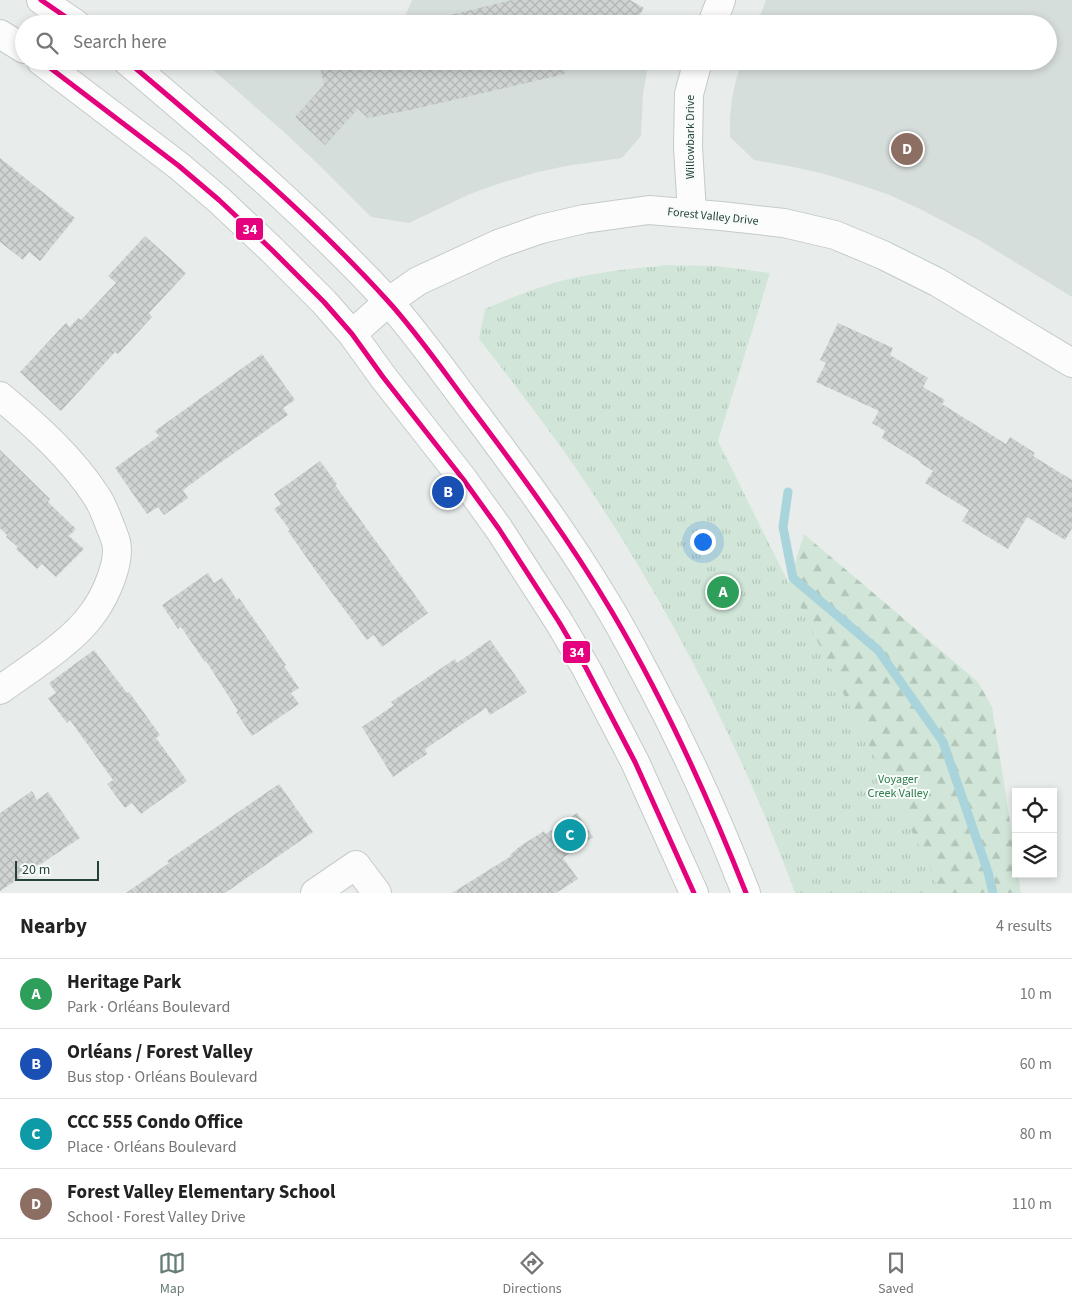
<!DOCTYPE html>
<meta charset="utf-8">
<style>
:root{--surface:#fff;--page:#f2f2f2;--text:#222;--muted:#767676;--line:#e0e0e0;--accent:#697e78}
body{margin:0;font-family:"Source Sans 3",sans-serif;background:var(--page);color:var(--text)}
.controls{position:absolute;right:15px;bottom:15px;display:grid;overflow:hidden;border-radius:0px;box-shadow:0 2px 8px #0003}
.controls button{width:45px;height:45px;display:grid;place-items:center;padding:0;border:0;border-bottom:1px solid var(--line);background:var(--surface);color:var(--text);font:25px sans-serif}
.scale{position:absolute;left:15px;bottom:12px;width:84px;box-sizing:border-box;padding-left:5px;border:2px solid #24423a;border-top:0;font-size:14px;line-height:18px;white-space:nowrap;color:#24423a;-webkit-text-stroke:4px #f7fbf9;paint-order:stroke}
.you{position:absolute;left:702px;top:541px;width:18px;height:18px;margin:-12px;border:4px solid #fff;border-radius:50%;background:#1a73e8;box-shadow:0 0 0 8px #1a73e833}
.badge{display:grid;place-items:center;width:32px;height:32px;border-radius:50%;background:var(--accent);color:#fff;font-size:16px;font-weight:700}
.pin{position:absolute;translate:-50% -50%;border:2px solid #fff;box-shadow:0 1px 5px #0006}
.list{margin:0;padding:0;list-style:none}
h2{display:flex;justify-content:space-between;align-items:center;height:65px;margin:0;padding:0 20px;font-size:21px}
h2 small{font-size:16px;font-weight:400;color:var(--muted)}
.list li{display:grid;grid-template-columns:32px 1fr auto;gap:15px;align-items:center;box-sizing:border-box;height:70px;padding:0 20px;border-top:1px solid var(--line)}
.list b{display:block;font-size:19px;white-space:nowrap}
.list p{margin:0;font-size:16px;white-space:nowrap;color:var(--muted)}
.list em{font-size:16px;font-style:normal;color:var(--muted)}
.icon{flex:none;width:28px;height:28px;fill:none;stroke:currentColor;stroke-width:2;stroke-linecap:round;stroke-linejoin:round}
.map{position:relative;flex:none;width:1072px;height:893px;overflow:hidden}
.search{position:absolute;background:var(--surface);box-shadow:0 2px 8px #0003;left:15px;right:15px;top:15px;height:55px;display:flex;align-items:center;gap:12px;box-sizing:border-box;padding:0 18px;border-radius:28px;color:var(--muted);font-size:19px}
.sheet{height:345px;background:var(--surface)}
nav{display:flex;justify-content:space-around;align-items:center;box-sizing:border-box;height:70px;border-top:1px solid var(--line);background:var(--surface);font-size:14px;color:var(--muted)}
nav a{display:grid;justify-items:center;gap:2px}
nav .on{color:var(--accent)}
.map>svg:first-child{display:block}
.built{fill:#d6dedb}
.forest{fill:url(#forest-firs)}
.park{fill:url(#park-tufts)}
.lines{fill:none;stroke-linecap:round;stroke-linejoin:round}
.stream{stroke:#a9d4db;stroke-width:9}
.building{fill:url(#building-cross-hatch)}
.street-casing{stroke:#c5cac8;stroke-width:30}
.secondary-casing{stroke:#c3cbc8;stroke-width:30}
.street{stroke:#fcfcfc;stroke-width:28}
.secondary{stroke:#fcfcfc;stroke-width:28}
.bus-1-casing{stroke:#f7fbf9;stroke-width:9}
.bus-1{stroke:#e5007d;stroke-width:5}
.labels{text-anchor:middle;stroke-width:4;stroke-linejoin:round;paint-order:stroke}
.street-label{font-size:12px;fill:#24423a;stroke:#f7fbf9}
.park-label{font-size:12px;fill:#2d7a4b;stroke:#f7fbf9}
.line-badge{stroke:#f7fbf9;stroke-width:2}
.badge-label{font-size:14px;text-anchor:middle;font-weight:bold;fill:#fff}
</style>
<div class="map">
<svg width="1072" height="893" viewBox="0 0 1072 893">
<defs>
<pattern id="forest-firs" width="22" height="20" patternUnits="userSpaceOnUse" patternTransform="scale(1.25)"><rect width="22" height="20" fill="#d1e6d8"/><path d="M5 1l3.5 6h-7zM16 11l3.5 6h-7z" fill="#b3c6ba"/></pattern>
<pattern id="park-tufts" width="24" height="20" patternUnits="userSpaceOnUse" patternTransform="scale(1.25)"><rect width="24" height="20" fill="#d1e6d8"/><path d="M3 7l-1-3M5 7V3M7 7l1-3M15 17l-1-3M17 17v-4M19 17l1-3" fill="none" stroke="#b3c6ba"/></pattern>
<pattern id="building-cross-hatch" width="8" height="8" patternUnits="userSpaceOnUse" patternTransform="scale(1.25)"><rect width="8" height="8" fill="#cfd4d2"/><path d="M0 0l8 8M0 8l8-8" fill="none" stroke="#b2b7b5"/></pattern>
</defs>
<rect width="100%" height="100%" fill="#e8edeb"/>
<path class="built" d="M 412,0 L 569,0 L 606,24 L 402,24 Z
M 766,0 L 1072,0 L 1072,297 L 979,240 L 918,208 L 887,194 L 854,183 L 821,173 L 788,166 L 754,160 L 730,137 L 730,118 L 732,98 L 736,80 L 742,61 L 1048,61 L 1048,24 L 757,24 Z
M 242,61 L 649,61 L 643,94 L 641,136 L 622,158 L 566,166 L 534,173 L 501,183 L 470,194 L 409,223 L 371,217 L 318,164 L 284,132 L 211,68 Z"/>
<path class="forest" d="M 804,534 L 978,682 L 992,707 L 1016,860 L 1016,874 L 1018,874 L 1021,893 L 806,893 L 781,607 Z"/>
<path class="park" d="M 662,265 L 716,266 L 770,273 L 718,441 L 930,868 L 940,893 L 795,893 C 737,736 658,584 561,447 C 534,410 507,374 479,339 L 485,309 C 513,297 542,285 573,278 C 602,272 631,268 661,266 Z"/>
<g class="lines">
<path class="stream" d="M 788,492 L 783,527 L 793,578 L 878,650 L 943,742 L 988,872 L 993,893"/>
</g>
<path class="building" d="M 512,0 L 630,0 L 644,8 L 634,24 L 423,24 L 422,22 Z
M 342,61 L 561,61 L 565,74 L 410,110 L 368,118 L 358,109 L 325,145 L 295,117 L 324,85 L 320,67 Z
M 0,158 L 75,218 L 40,261 L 29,252 L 23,260 L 0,242 Z
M 145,236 L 186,273 L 149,313 L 152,317 L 118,354 L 115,352 L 61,411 L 20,372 L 66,323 L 70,327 L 78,318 L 81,320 L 116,283 L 108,276 Z
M 838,323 L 893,348 L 890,355 L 928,378 L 923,387 L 945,400 L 942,404 L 1006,444 L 1010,437 L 1035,453 L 1033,456 L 1072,480 L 1072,528 L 1065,540 L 1027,517 L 1008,549 L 962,521 L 969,510 L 925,483 L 933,471 L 920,463 L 921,462 L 882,438 L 885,431 L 872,423 L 879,411 L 816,382 L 826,363 L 820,360 Z
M 262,354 L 295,400 L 283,408 L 288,415 L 213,468 L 183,490 L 188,498 L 164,515 L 158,507 L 147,514 L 115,468 L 159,436 L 155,431 Z
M 0,450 L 50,499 L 48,502 L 76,529 L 69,536 L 84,549 L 56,577 L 42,564 L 37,569 L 16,549 L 18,547 L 6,537 L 7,535 L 0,528 Z
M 320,461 L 337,484 L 335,485 L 428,613 L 382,647 L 374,635 L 367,640 L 318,574 L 288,531 L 290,530 L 274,509 L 281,504 L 274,494 Z
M 208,573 L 214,583 L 222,578 L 237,600 L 239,598 L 286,665 L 284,666 L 299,688 L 291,693 L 299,704 L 252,736 L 236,712 L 238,711 L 206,661 L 205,662 L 181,627 L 178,629 L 162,605 Z
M 490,640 L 527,692 L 490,715 L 486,708 L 425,749 L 427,754 L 393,777 L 362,727 L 394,705 L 391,702 L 455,659 L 457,663 Z
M 94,650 L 127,693 L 129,692 L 160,735 L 156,738 L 187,781 L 141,814 L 132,803 L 125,808 L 107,784 L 113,780 L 70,720 L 67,723 L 48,698 L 56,693 L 49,683 Z
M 279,784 L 313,832 L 225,893 L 126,893 L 169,863 L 167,861 Z
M 32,791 L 37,800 L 48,792 L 80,838 L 0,891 L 0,813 Z
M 577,813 L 593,837 L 563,858 L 578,879 L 556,893 L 452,893 L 511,856 L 510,855 L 519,847 L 544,831 L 546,834 Z"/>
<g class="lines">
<g class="street-casing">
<path id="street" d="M 712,24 L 721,0
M 692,213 L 688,147 L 689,94 L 698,61
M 0,396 C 36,426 72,458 97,497 C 103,506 107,518 111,528 C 113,533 115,538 116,542 C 121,562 105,597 93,613 C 73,642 29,669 0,690
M 315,893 L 356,865 L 377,893"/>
</g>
<g class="secondary-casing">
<path id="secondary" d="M 41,0 L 76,24
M 0,34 L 24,49
M 41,61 L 179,166 L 219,200 L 272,250 L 324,302 L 352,334 L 383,377 L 463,479 L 499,529 L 559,622 L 586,668 L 635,762 L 694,893
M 127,61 C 217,137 307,214 387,300 C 421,338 450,381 481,421 C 524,479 567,537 604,599 C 621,626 635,654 650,682 C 686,750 718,821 746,893
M 352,334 L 388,302 L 418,281 L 498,244 L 541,229 L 584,219 L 649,210 L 721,216 L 784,223 L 835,235 L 883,255 L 937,282 L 1072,363"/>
</g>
<use href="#street" class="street"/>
<use href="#secondary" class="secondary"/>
<g class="bus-1-casing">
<path id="bus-1" d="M 41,0 L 76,24
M 41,61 L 179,166 L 219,200 L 272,250 L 324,302 L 352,334 L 383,377 L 463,479 L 499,529 L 559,622 L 586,668 L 635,762 L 694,893
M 127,61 C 217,137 308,213 387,300 C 418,334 444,372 471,408 C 521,474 570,541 612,612 C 665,702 708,797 746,893"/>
</g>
<use href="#bus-1" class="bus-1"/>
</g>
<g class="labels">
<g class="street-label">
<text transform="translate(690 137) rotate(-90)" y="4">Willowbark Drive</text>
<text transform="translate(713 216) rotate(6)" y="4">Forest Valley Drive</text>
</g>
<g class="park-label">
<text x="898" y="783">Voyager<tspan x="898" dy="14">Creek Valley</tspan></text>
</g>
</g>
<g class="line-badge">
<rect x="235" y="217" width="29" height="24" rx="5" fill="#e5007d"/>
<rect x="562" y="640" width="29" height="24" rx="5" fill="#e5007d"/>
</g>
<g class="badge-label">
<text x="250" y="234">34</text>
<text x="577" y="657">34</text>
</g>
</svg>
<div class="controls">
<button><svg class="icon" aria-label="locate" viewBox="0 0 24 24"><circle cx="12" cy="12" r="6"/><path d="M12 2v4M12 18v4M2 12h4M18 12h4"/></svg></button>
<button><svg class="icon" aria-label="layers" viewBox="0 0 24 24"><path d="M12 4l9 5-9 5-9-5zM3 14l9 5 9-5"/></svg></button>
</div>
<div class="scale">20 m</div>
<div class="you"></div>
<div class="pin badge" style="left:723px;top:592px;background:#2e9e5b">A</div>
<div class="pin badge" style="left:448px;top:492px;background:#1a4fb4">B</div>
<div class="pin badge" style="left:570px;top:835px;background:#0f9aa8">C</div>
<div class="pin badge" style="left:907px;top:149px;background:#8d6e63">D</div>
<div class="search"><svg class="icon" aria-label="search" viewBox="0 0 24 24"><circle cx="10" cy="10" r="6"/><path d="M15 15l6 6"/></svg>Search here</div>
</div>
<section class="sheet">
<h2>Nearby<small>4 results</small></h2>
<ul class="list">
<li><span class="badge" style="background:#2e9e5b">A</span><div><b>Heritage Park</b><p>Park · Orléans Boulevard</p></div><em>10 m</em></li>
<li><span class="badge" style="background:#1a4fb4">B</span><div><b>Orléans / Forest Valley</b><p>Bus stop · Orléans Boulevard</p></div><em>60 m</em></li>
<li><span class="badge" style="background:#0f9aa8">C</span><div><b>CCC 555 Condo Office</b><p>Place · Orléans Boulevard</p></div><em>80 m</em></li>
<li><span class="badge" style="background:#8d6e63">D</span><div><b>Forest Valley Elementary School</b><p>School · Forest Valley Drive</p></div><em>110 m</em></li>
</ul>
</section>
<nav>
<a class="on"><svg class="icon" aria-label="map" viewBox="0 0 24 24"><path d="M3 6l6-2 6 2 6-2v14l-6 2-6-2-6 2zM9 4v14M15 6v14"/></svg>Map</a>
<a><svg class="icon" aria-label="directions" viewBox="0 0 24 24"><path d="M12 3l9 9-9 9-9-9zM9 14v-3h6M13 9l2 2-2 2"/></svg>Directions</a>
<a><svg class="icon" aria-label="saved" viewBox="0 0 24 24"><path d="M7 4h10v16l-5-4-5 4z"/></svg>Saved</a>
</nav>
